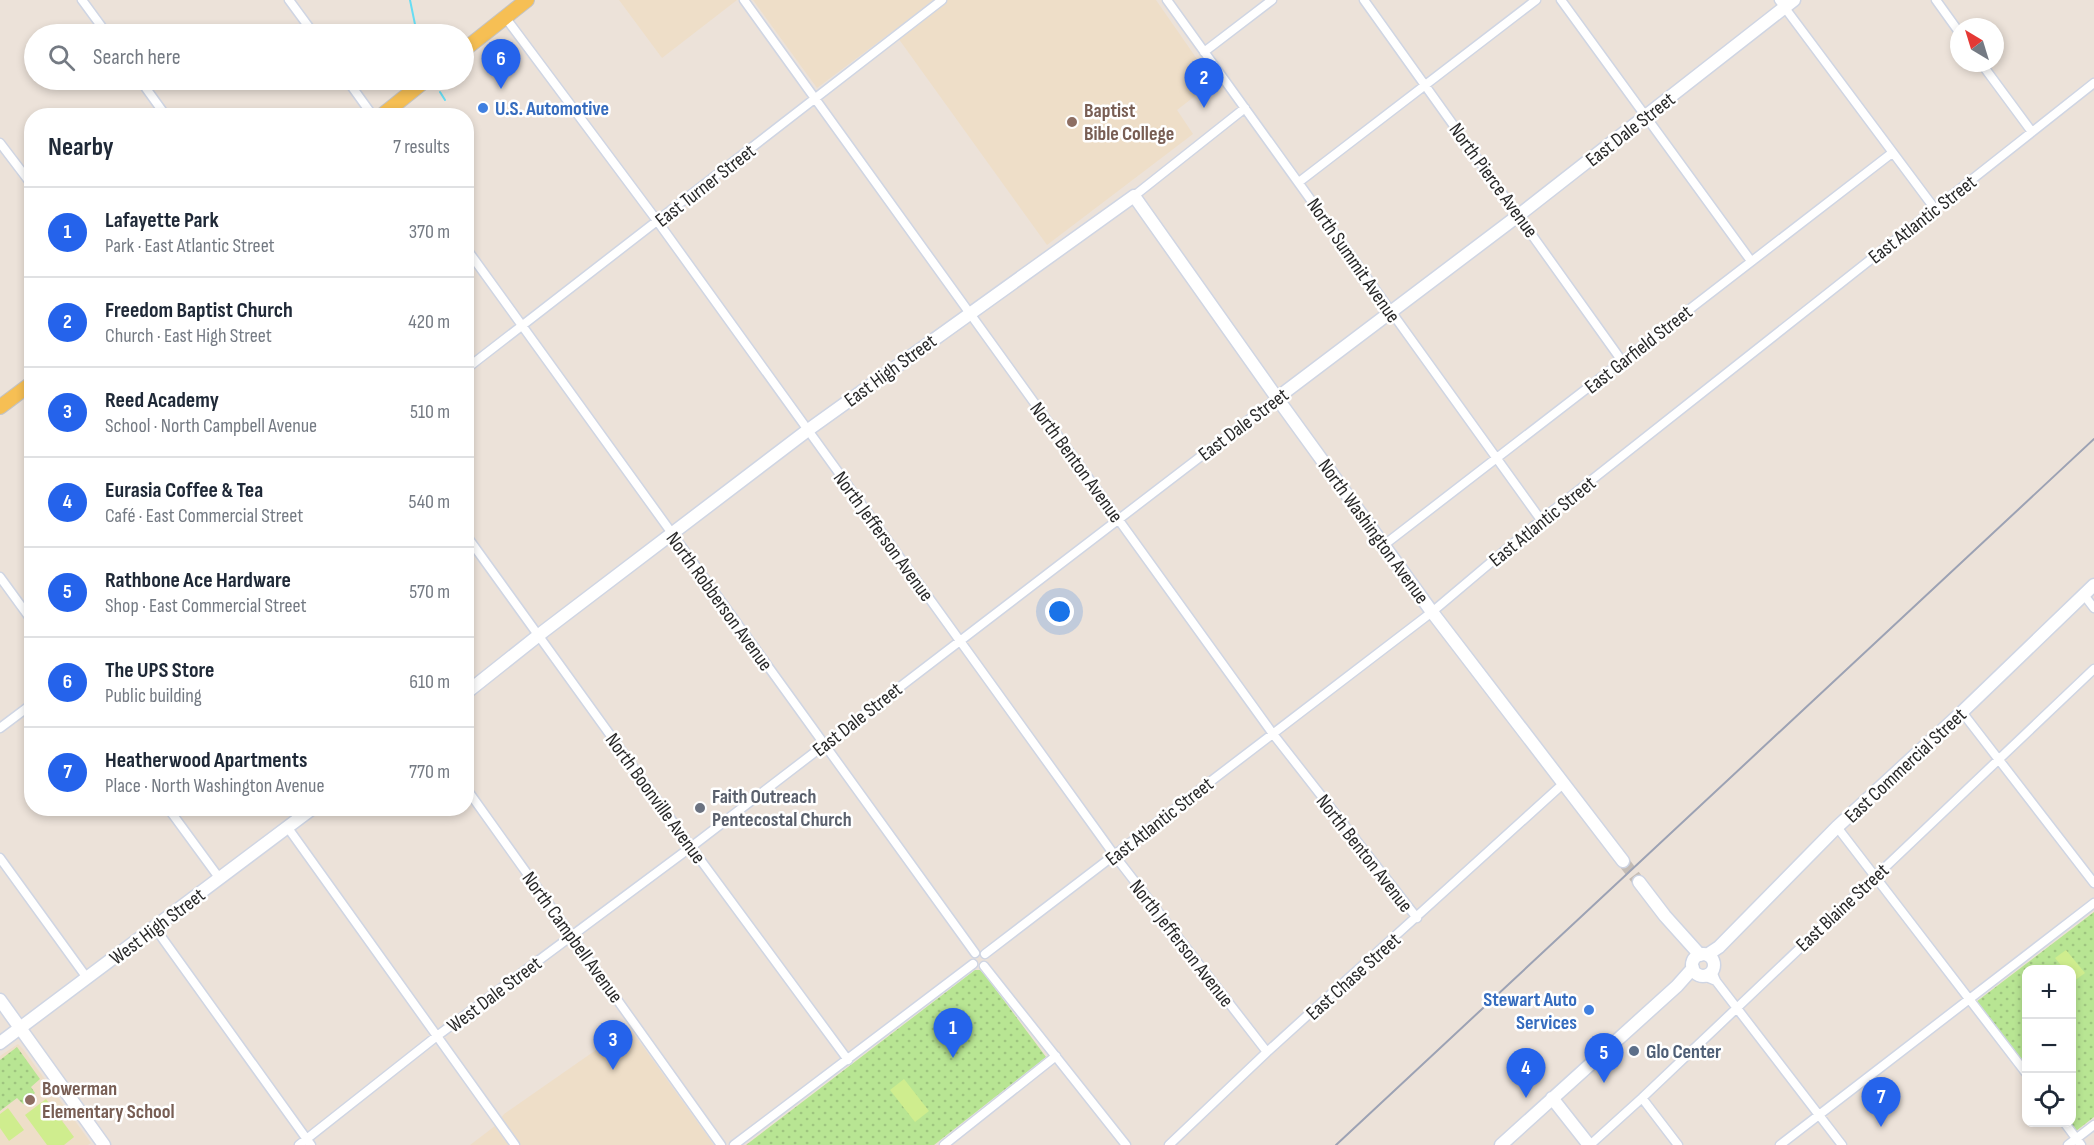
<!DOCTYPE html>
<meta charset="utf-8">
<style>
:root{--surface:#fff;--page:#f2f2f3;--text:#1f2937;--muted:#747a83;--line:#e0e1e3;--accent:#2563eb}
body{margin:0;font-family:"Sofia Sans Condensed",sans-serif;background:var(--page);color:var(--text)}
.controls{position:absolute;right:18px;bottom:18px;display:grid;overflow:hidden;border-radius:12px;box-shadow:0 3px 9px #0003}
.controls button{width:54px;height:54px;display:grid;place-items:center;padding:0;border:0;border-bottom:2px solid var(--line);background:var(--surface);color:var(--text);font:30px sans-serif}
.compass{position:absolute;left:1950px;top:18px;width:54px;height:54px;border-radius:50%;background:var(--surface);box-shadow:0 3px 9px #0003;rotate:322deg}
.you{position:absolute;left:1060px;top:612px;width:21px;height:21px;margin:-15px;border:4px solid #fff;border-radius:50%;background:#1a73e8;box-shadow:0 0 0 9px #1a73e833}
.badge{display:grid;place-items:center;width:39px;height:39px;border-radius:50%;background:var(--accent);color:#fff;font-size:20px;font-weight:700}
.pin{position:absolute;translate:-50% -50px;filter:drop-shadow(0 2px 3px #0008)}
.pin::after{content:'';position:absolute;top:32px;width:21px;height:18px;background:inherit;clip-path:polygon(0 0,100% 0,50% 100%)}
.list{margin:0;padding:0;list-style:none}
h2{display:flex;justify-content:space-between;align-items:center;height:78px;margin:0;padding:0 24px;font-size:26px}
h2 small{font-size:20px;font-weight:400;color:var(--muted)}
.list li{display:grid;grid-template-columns:39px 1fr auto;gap:18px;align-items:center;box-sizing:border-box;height:90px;padding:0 24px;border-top:2px solid var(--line)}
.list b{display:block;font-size:22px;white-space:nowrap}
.list p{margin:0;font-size:20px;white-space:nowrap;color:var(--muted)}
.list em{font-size:20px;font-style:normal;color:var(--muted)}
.icon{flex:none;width:33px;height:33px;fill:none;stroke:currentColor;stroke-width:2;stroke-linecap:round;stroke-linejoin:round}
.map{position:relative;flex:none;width:2094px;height:1145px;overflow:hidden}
.search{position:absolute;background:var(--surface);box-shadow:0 3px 9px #0003;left:24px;top:24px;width:450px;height:66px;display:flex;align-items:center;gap:15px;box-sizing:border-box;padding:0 21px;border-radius:33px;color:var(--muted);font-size:22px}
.panel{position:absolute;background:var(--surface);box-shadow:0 3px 9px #0003;left:24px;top:108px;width:450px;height:708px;border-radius:24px}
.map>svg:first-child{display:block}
.education{fill:#eedec8}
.park{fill:url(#park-dots)}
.pitch{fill:#cfed8e}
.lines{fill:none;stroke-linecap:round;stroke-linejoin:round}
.stream{stroke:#67ddf3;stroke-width:2}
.secondary-tunnel{stroke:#c5bdb6;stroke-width:12;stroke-dasharray:12 6;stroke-linecap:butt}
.street-casing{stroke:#cfd5e3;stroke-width:11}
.secondary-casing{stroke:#cfd5e3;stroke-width:15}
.primary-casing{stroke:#c3c3c3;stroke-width:16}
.street{stroke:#fff;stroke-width:8}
.secondary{stroke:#fff;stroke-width:12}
.primary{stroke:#f6bf54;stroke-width:14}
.rail{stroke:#9ca2b4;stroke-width:2}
.shop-dot{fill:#3f7fe0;stroke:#fff;stroke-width:2}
.education-dot{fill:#8d6e63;stroke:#fff;stroke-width:2}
.worship-dot{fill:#6b7280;stroke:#fff;stroke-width:2}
.service-dot{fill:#5c6f8a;stroke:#fff;stroke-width:2}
.labels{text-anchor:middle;stroke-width:5;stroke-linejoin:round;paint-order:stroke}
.shop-label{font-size:20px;font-weight:bold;fill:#366cbe;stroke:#fff;text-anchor:start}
.education-label{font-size:20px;font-weight:bold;fill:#785e54;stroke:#fff;text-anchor:start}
.street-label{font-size:20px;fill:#292929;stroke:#fff}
.worship-label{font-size:20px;font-weight:bold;fill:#5b616d;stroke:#fff;text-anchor:start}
.service-label{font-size:20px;font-weight:bold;fill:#4e5e75;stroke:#fff;text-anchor:start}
</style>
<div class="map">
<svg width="2094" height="1145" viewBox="0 0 2094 1145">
<defs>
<pattern id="park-dots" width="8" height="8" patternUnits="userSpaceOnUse" patternTransform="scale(1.5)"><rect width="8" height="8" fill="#b8e593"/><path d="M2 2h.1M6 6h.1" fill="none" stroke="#9ec47f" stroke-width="1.8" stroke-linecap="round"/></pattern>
</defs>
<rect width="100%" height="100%" fill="#ece2d9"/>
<path class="education" d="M 619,0 L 737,0 L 662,58 Z
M 753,0 L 1156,0 L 1213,82 L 1177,110 L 1193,134 L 1047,245 L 893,31 L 817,88 Z
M 629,1027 L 714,1145 L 470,1145 L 495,1126 L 504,1114 Z
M 18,1044 L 23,1049 L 91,1143 L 88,1145 L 0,1145 L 0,1056 Z"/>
<path class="park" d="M 2094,912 L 2094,1117 L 2076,1131 L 2070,1123 L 2072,1122 L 2072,970 L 2026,970 L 2026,1066 L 1976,1002 Z
M 975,970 L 980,970 L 985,975 L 1046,1057 L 934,1145 L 746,1145 Z
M 17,1047 L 40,1079 L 31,1087 L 35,1093 L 23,1104 L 17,1098 L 0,1111 L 0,1060 Z"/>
<path class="pitch" d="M 2066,950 L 2085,973 L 2074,981 L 2072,979 L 2072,970 L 2064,969 L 2055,958 Z
M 904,1079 L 929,1111 L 915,1122 L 890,1090 Z
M 46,1099 L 74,1137 L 64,1145 L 47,1145 L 25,1115 Z
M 8,1108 L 24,1130 L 9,1141 L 0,1128 L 0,1114 Z"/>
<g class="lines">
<path class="stream" d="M 410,0 L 417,34
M 440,92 L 445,100"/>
<path class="secondary-tunnel" d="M 1623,861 L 1639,882"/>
<g class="street-casing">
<path id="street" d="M 82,0 L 107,34
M 289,0 L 314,34
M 744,0 L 1273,734 L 1417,918
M 1167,0 L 1541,520
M 1364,0 L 1622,361
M 1561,0 L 1751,261
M 1779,0 L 1935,209
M 1936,0 L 1959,32
M 505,17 L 658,222 L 1115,856 L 1267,1052
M 1204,52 L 1272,0
M 1981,63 L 2032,132
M 140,80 L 166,116
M 347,80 L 373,116
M 0,143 L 32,185
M 1299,182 L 1536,0
M 1134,196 L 1245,108
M 466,248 L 975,953
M 466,369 L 942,0
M 466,535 L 691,847 L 848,1060
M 1384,545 L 1892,153
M 0,577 L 32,621
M 2084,595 L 2094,608
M 1962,712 L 2094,883
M 0,728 L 32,704
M 466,788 L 721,1145
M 168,808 L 220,879
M 1837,827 L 2026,1073
M 288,828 L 515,1145
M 0,858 L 87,978
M 155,928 L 311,1145
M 985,954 L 1432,612 L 1541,520 L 2094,83
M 984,966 L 1126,1145
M 1712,971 L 1716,981 L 1842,1145
M 1704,976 L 1716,981
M 1642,1098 L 1678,1145
M 2064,1122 L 2081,1145
M 299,1145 L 437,1036 L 691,847 L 1277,398
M 734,1145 L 973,964
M 944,1145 L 1056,1056
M 1169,1145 L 1267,1052 L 1564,783
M 1590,1145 L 1642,1098 L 2094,669
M 1780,1145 L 2094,903
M 2068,1145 L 2094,1125"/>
</g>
<g class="secondary-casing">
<path id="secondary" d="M 1277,398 L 1519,215 L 1794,0
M 466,693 L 544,631 L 808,430 L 1134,196 L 1277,398 L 1432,612 L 1623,861
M 1639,882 L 1665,916 L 1700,955
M1692 965a11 11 0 1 1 22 0a11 11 0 1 1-22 0Z
M 1707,955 L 1719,947 L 1837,827 L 1962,712 L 2094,585
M 0,1000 L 104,1145
M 0,1043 L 313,808
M 1552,1098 L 1589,1145
M 1501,1145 L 1677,986 L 1693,968"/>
</g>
<g class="primary-casing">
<path id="primary" d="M 464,50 L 527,0
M 381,116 L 426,80
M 0,407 L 32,383"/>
</g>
<use href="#street" class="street"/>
<use href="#secondary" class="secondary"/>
<use href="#primary" class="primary"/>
<path class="rail" d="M 1336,1145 L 2094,439"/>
</g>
<g class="shop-dot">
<circle cx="483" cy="108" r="6"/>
<circle cx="1589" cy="1010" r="6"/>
</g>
<g class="education-dot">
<circle cx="1072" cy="122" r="6"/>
<circle cx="30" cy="1100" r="6"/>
</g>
<circle class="worship-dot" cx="700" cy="808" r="6"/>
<circle class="service-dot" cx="1634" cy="1051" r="6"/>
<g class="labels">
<g class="shop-label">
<text x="495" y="115">U.S. Automotive</text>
<text x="1577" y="1006" text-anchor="end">Stewart Auto<tspan x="1577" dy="23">Services</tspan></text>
</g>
<g class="education-label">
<text x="1084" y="117">Baptist<tspan x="1084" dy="23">Bible College</tspan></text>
<text x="42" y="1095">Bowerman<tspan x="42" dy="23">Elementary School</tspan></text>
</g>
<g class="street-label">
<text transform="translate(1630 129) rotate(-38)" y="7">East Dale Street</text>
<text transform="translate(1494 180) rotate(54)" y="7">North Pierce Avenue</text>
<text transform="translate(705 185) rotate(-38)" y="7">East Turner Street</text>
<text transform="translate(1922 219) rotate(-38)" y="7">East Atlantic Street</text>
<text transform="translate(1354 260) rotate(55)" y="7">North Summit Avenue</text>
<text transform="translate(1638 349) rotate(-38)" y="7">East Garfield Street</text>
<text transform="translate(890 370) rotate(-36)" y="7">East High Street</text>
<text transform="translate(1243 424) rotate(-37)" y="7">East Dale Street</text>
<text transform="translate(1077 462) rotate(54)" y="7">North Benton Avenue</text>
<text transform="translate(1542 521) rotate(-39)" y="7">East Atlantic Street</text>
<text transform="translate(1374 531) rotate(54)" y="7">North Washington Avenue</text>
<text transform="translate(884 536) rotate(54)" y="7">North Jefferson Avenue</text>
<text transform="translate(720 601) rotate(54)" y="7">North Robberson Avenue</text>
<text transform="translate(857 719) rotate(-38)" y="7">East Dale Street</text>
<text transform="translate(1905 765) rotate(-43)" y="7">East Commercial Street</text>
<text transform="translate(656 798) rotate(54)" y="7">North Boonville Avenue</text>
<text transform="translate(1159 821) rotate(-38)" y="7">East Atlantic Street</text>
<text transform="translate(1365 853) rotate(52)" y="7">North Benton Avenue</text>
<text transform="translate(1842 907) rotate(-43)" y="7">East Blaine Street</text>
<text transform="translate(157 926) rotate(-37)" y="7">West High Street</text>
<text transform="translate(573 937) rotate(54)" y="7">North Campbell Avenue</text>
<text transform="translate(1182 943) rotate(52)" y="7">North Jefferson Avenue</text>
<text transform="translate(1353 976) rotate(-42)" y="7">East Chase Street</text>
<text transform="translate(494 994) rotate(-37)" y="7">West Dale Street</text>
</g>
<g class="worship-label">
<text x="712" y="803">Faith Outreach<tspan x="712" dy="23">Pentecostal Church</tspan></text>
</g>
<g class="service-label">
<text x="1646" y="1058">Glo Center</text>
</g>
</g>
</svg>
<div class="controls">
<button>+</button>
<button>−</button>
<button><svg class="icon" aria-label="locate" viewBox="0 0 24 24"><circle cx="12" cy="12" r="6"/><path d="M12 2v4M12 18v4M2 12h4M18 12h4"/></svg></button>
</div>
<svg class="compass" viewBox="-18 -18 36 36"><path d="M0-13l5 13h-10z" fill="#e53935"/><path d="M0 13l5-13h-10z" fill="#747a83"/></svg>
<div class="you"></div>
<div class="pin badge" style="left:953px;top:1058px">1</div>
<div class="pin badge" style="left:1204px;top:108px">2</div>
<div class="pin badge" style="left:613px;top:1070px">3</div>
<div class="pin badge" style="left:1526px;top:1098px">4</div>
<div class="pin badge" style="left:1604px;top:1083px">5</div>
<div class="pin badge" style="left:501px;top:89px">6</div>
<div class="pin badge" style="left:1881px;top:1127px">7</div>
<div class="search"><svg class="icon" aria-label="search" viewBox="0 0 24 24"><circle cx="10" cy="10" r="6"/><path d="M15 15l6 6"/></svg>Search here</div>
<section class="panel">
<h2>Nearby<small>7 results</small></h2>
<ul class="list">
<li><span class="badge">1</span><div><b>Lafayette Park</b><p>Park · East Atlantic Street</p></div><em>370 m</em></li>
<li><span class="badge">2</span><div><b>Freedom Baptist Church</b><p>Church · East High Street</p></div><em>420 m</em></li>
<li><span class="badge">3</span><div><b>Reed Academy</b><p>School · North Campbell Avenue</p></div><em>510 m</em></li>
<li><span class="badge">4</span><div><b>Eurasia Coffee &amp; Tea</b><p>Café · East Commercial Street</p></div><em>540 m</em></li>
<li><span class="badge">5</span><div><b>Rathbone Ace Hardware</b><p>Shop · East Commercial Street</p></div><em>570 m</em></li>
<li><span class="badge">6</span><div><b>The UPS Store</b><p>Public building</p></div><em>610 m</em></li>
<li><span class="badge">7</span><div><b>Heatherwood Apartments</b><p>Place · North Washington Avenue</p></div><em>770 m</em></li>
</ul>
</section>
</div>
